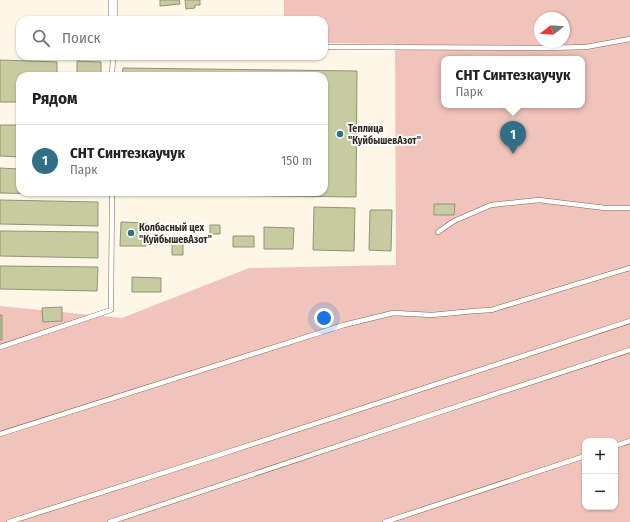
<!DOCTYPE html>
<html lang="ru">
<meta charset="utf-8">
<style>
:root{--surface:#fff;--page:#f6f6f6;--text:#222;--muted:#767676;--line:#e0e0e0;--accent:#307084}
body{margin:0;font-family:"Fira Sans Condensed",sans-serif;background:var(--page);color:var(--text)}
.controls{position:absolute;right:12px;bottom:12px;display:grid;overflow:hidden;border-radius:8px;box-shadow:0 1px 3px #0004}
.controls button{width:36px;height:36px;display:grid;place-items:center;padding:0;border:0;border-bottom:1px solid var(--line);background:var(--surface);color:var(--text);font:20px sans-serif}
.compass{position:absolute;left:534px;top:12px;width:36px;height:36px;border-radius:50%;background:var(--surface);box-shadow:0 1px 3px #0004;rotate:253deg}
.you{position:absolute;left:324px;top:318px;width:14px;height:14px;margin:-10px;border:3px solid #fff;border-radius:50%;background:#1a73e8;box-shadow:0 0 0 6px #1a73e833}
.badge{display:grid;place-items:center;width:26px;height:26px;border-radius:50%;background:var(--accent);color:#fff;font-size:13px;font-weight:700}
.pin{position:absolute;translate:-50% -33px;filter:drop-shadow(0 1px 2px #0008)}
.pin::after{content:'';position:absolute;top:21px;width:14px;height:12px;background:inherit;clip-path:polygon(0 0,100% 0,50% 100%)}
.popup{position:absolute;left:441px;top:56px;width:144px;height:52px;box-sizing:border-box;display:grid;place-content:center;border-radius:8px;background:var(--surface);filter:drop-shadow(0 1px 3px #0005);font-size:13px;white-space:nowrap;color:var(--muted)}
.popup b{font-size:15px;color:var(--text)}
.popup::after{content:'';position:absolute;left:50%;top:100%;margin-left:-8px;border:8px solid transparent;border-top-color:var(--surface)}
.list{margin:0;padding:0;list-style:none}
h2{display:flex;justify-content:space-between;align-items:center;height:52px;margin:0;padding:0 16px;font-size:17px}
h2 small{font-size:13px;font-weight:400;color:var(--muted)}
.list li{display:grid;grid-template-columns:26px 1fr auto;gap:12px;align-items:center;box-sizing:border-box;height:72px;padding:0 16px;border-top:1px solid var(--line)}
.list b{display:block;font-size:15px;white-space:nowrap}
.list p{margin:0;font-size:13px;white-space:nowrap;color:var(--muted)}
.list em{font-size:13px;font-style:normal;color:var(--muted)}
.icon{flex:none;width:22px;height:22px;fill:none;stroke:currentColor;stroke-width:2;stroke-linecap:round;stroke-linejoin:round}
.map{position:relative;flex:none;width:630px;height:522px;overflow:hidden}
.search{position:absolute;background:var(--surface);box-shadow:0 1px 3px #0004;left:16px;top:16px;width:312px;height:44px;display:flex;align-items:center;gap:10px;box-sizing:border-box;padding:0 14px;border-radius:12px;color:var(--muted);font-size:15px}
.panel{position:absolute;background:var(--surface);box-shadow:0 1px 3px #0004;left:16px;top:72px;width:312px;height:124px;border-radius:12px}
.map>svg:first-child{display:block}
.green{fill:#f1c4bb;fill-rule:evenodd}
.building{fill:#c6cca0;stroke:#909379}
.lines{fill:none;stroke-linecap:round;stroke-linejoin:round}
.lane-casing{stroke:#766b53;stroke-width:5.5}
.street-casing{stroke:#766b53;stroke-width:10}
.lane{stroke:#fff;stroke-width:4.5}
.street{stroke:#fff;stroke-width:9}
.poi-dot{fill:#307084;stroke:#fff;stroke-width:1.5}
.labels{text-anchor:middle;stroke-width:3.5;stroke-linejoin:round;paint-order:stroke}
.poi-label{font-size:10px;font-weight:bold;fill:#2f2a20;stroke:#fff;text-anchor:start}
</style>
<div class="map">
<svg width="630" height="522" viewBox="0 0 630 522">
<rect width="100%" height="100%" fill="#fef6e6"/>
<path class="green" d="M 284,0 L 630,0 L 630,522 L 0,522 L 0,306 L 122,318 L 249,268 L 396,265 L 395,44 L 324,43 L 324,20 L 284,20 ZM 540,18 L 564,18 L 564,42 L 540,42 ZM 444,59 L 582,59 L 582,105 L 444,105 ZM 585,441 L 615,441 L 615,507 L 585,507 Z"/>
<path class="building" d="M 160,0 L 179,0 L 180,4 L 160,6 Z
M 185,0 L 200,0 L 200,5 L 195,5 L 195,8 L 186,9 Z
M 0,60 L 57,62 L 57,76 L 20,76 L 20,102 L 0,102 Z
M 77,61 L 101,62 L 101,76 L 77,76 Z
M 123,68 L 357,71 L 356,197 L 121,194 L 121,192 L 324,192 L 324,76 L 122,76 Z
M 0,125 L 20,125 L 20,157 L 0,156 Z
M 0,168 L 20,169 L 20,192 L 99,192 L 99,195 L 0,193 Z
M 0,200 L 98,202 L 98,226 L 0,224 Z
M 434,204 L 455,204 L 454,215 L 434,215 Z
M 314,207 L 355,208 L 354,251 L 313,250 Z
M 370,210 L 392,210 L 391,251 L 369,250 Z
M 121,222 L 147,223 L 146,246 L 120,246 Z
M 210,225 L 220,225 L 220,234 L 210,234 Z
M 264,227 L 294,228 L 293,249 L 264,249 Z
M 0,231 L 98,232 L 98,258 L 0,256 Z
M 233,236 L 254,236 L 254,247 L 233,247 Z
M 172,242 L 183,243 L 183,255 L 172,255 Z
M 0,266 L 98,267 L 97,291 L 0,289 Z
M 132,277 L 161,278 L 161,292 L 132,292 Z
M 62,307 L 62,321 L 43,322 L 42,308 Z
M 0,315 L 2,315 L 2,340 L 0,340 Z"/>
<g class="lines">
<g class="lane-casing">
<path id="lane" d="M 324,47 L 545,48 L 586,47 L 630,39
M 112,76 L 113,56
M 438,232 L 454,221 L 491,205 L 539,200 L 605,208 L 630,208
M 0,347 L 111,310 L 112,192
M 0,434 L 344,325 L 393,313 L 432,315 L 474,311 L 491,310 L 630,268
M 615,446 L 630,441
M 9,522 L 219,455 L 630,321
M 110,522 L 425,417 L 630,350
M 385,522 L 585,456"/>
</g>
<g class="street-casing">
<path id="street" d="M 113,20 L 113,0"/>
</g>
<use href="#lane" class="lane"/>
<use href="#street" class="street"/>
</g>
<g class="poi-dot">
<circle cx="340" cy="134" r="4"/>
<circle cx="131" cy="233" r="4"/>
</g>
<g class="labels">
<g class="poi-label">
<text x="348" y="132">Теплица<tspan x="348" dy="12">"КуйбышевАзот"</tspan></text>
<text x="139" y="231">Колбасный цех<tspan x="139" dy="12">"КуйбышевАзот"</tspan></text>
</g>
</g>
</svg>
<div class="controls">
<button>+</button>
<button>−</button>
</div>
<svg class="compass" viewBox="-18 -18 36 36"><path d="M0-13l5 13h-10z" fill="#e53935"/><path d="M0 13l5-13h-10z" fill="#767676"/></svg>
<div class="you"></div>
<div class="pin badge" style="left:513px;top:154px">1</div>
<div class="popup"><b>СНТ Синтезкаучук</b>Парк</div>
<div class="search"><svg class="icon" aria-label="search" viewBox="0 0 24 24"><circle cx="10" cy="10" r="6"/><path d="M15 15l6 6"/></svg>Поиск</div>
<section class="panel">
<h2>Рядом<small></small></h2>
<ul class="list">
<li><span class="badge">1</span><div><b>СНТ Синтезкаучук</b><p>Парк</p></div><em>150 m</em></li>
</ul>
</section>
</div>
